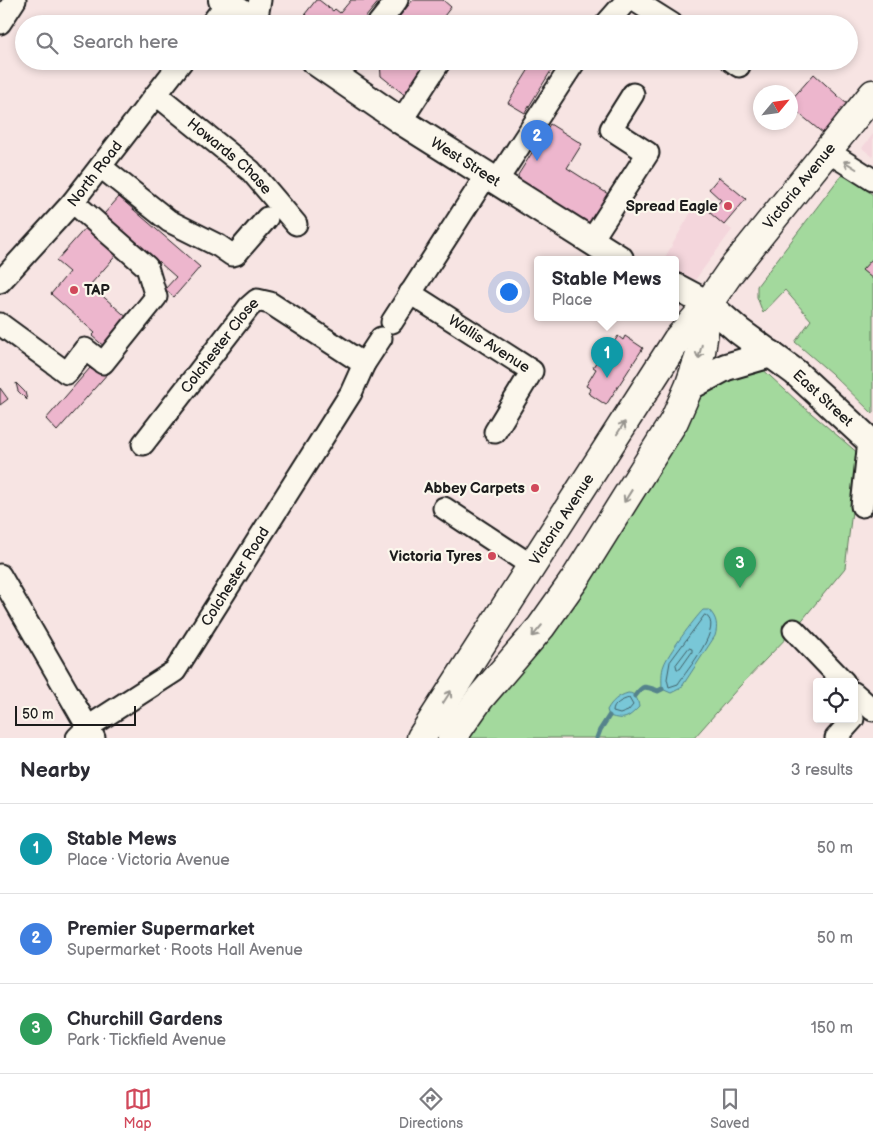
<!DOCTYPE html>
<meta charset="utf-8">
<style>
:root{--surface:#fff;--page:#f2f2f3;--text:#2b2b33;--muted:#7c7c81;--line:#e1e1e2;--accent:#d1495b}
body{margin:0;font-family:"Balsamiq Sans",sans-serif;background:var(--page);color:var(--text)}
.controls{position:absolute;right:15px;bottom:15px;display:grid;overflow:hidden;border-radius:5px;box-shadow:0 2px 8px #0003}
.controls button{width:45px;height:45px;display:grid;place-items:center;padding:0;border:0;border-bottom:1px solid var(--line);background:var(--surface);color:var(--text);font:25px sans-serif}
.compass{position:absolute;left:753px;top:85px;width:45px;height:45px;border-radius:50%;background:var(--surface);box-shadow:0 2px 8px #0003;rotate:61deg}
.scale{position:absolute;left:15px;bottom:12px;width:121px;box-sizing:border-box;padding-left:5px;border:2px solid #1c1c1c;border-top:0;font-size:14px;line-height:18px;white-space:nowrap;color:#1c1c1c;-webkit-text-stroke:4px #fbf7ec;paint-order:stroke}
.you{position:absolute;left:508px;top:291px;width:18px;height:18px;margin:-12px;border:4px solid #fff;border-radius:50%;background:#1a73e8;box-shadow:0 0 0 8px #1a73e833}
.badge{display:grid;place-items:center;width:32px;height:32px;border-radius:50%;background:var(--accent);color:#fff;font-size:16px;font-weight:700}
.pin{position:absolute;translate:-50% -41px;filter:drop-shadow(0 1px 2px #0008)}
.pin::after{content:'';position:absolute;top:26px;width:18px;height:15px;background:inherit;clip-path:polygon(0 0,100% 0,50% 100%)}
.popup{position:absolute;left:534px;top:256px;width:145px;height:65px;box-sizing:border-box;display:grid;place-content:center;border-radius:5px;background:var(--surface);filter:drop-shadow(0 1px 4px #0005);font-size:16px;white-space:nowrap;color:var(--muted)}
.popup b{font-size:19px;color:var(--text)}
.popup::after{content:'';position:absolute;left:50%;top:100%;margin-left:-10px;border:10px solid transparent;border-top-color:var(--surface)}
.list{margin:0;padding:0;list-style:none}
h2{display:flex;justify-content:space-between;align-items:center;height:65px;margin:0;padding:0 20px;font-size:21px}
h2 small{font-size:16px;font-weight:400;color:var(--muted)}
.list li{display:grid;grid-template-columns:32px 1fr auto;gap:15px;align-items:center;box-sizing:border-box;height:90px;padding:0 20px;border-top:1px solid var(--line)}
.list b{display:block;font-size:19px;white-space:nowrap}
.list p{margin:0;font-size:16px;white-space:nowrap;color:var(--muted)}
.list em{font-size:16px;font-style:normal;color:var(--muted)}
.icon{flex:none;width:28px;height:28px;fill:none;stroke:currentColor;stroke-width:2;stroke-linecap:round;stroke-linejoin:round}
.map{position:relative;flex:none;width:873px;height:738px;overflow:hidden}
.search{position:absolute;background:var(--surface);box-shadow:0 2px 8px #0003;left:15px;right:15px;top:15px;height:55px;display:flex;align-items:center;gap:12px;box-sizing:border-box;padding:0 18px;border-radius:28px;color:var(--muted);font-size:19px}
.sheet{height:335px;background:var(--surface)}
nav{display:flex;justify-content:space-around;align-items:center;box-sizing:border-box;height:70px;border-top:1px solid var(--line);background:var(--surface);font-size:14px;color:var(--muted)}
nav a{display:grid;justify-items:center;gap:2px}
nav .on{color:var(--accent)}
.map>svg:first-child{display:block}
.built{fill:#f4d6dc}
.green{fill:#a3d99d;stroke:#607a5c}
.water{fill:#79c7d7;stroke:#54838c}
.lines{fill:none;stroke-linecap:round;stroke-linejoin:round}
.shore{stroke:#416067;stroke-width:1}
.stream{stroke:#54838c;stroke-width:5}
.building{fill:#edb6cd;stroke:#1c1c1c}
.minor-casing{stroke:#1c1c1c;stroke-width:25}
.major-casing{stroke:#1c1c1c;stroke-width:30}
.highway-casing{stroke:#1c1c1c;stroke-width:31}
.minor{stroke:#fbf7ec;stroke-width:21}
.major{stroke:#fbf7ec;stroke-width:26}
.highway{stroke:#fbf7ec;stroke-width:28}
.oneway{stroke:#97948e}
.poi-dot{fill:#d1495b;stroke:#fbf7ec;stroke-width:2}
.labels{text-anchor:middle;stroke-width:4.5;stroke-linejoin:round;paint-order:stroke}
.street-label{font-size:15px;fill:#1c1c1c;stroke:#fbf7ec}
.poi-label{font-size:15px;font-weight:bold;fill:#1c1c1c;stroke:#fbf7ec;text-anchor:end}
</style>
<div class="map">
<svg width="873" height="738" viewBox="0 0 873 738">
<rect width="100%" height="100%" fill="#f7e4e3"/>
<filter id="ink" filterUnits="userSpaceOnUse"><feTurbulence type="fractalNoise" baseFrequency=".02" numOctaves="2"/><feDisplacementMap in="SourceGraphic" scale="10" xChannelSelector="R" yChannelSelector="G"/><feConvolveMatrix kernelMatrix="1 2 1 2 8 2 1 2 1" color-interpolation-filters="sRGB"/></filter>
<g filter="url(#ink)">
<path class="built" d="M 873,134 L 873,157 L 862,148 Z
M 697,202 L 732,230 L 695,280 L 676,271 L 676,259 L 664,259 Z"/>
<path class="green" d="M 844,175 L 848,176 L 873,195 L 873,414 L 831,373 L 795,342 L 811,320 L 785,290 L 763,313 L 757,297 L 757,286 L 840,177 Z
M 756,363 L 798,402 L 859,454 L 845,568 L 794,630 L 739,687 L 694,738 L 457,738 L 689,387 Z"/>
<path class="water" d="M 703,610 L 709,610 C 717,618 718,626 715,636 L 681,688 L 671,693 L 662,689 C 662,681 661,672 664,665 C 667,655 695,618 703,610 Z
M 628,693 C 636,693 638,700 639,707 C 628,718 625,721 609,716 L 607,710 C 612,701 618,696 628,693 Z"/>
<g class="lines">
<path class="shore" d="M 705,615 C 726,625 686,671 678,684 L 669,687 L 667,679 L 670,662 Z
M 689,648 L 692,649 L 692,652 L 680,669 L 677,669 L 676,665 Z
M 629,698 L 633,705 L 628,711 L 620,714 L 613,712 C 613,704 622,700 629,698 Z"/>
<path class="stream" d="M 635,696 C 644,684 645,686 658,691 L 662,689
M 597,738 L 600,730 L 609,716"/>
</g>
<path class="building" d="M 316,0 L 319,0 L 333,11 L 335,9 L 340,13 L 351,0 L 380,0 L 360,24 L 316,24 L 305,14 Z
M 413,0 L 443,0 L 451,7 L 438,24 L 393,24 Z
M 380,61 L 418,61 L 438,77 L 416,104 L 381,76 Z
M 534,61 L 557,61 L 525,113 L 508,103 Z
M 814,74 L 848,105 L 824,134 L 790,106 L 790,101 Z
M 550,124 L 582,144 L 567,168 L 616,199 L 596,231 L 519,181 L 518,175 Z
M 719,177 L 746,199 L 724,225 L 710,213 L 721,200 L 709,189 Z
M 119,197 L 200,267 L 174,297 L 165,289 L 176,277 L 104,214 Z
M 88,225 L 119,252 L 90,285 L 130,320 L 106,348 L 92,336 L 95,333 L 51,294 L 69,272 L 56,261 Z
M 873,258 L 873,279 L 862,270 Z
M 618,336 L 623,340 L 625,336 L 643,348 L 606,405 L 588,393 L 591,389 L 586,386 L 596,369 L 593,367 L 601,355 L 604,357 Z
M 98,363 L 109,372 L 57,431 L 46,419 L 90,368 L 92,370 Z
M 16,383 L 25,392 L 27,400 L 18,391 Z
M 0,388 L 8,399 L 0,405 Z"/>
<g class="lines">
<g class="minor-casing">
<g id="minor">
<path d="M 634,0 L 672,24"/>
<path d="M 256,22 L 260,0"/>
<path d="M 0,23 L 15,0"/>
<path d="M 211,24 L 227,3"/>
<path d="M 378,24 L 397,0"/>
<path d="M 606,24 L 627,0"/>
<path d="M 732,61 L 739,66"/>
<path d="M 336,76 L 347,61"/>
<path id="s1" d="M 157,95 L 251,171 L 296,224"/>
<path d="M 401,121 L 440,61"/>
<path d="M 827,151 L 873,180"/>
<path d="M 101,167 L 169,221 L 219,246 L 232,255 L 236,254 L 267,218"/>
<path d="M 496,182 L 575,61"/>
<path d="M 591,241 L 648,153 L 611,129 L 633,94"/>
<path id="s2" d="M 0,282 L 72,203 L 182,61"/>
<path id="s3" d="M 410,293 L 532,371 L 495,432"/>
<path d="M 392,322 L 486,176"/>
<path d="M 0,324 L 67,373 L 85,349 L 103,363 L 156,297 L 147,267 L 82,210 L 72,203"/>
<path id="s4" d="M 143,444 L 249,307 L 257,300 L 270,303 L 364,364"/>
<path d="M 862,506 L 869,440"/>
<path d="M 444,508 L 532,566"/>
<path d="M 0,575 L 94,738"/>
<path d="M 794,630 L 844,682"/>
<path d="M 854,693 L 873,710"/>
<path id="s5" d="M 77,738 L 88,727 L 175,671 L 351,393 L 364,364 L 381,338"/>
<path d="M 836,738 L 853,719"/>
</g>
</g>
<g class="major-casing">
<g id="major">
<path d="M 222,0 L 258,24"/>
<path id="s6" d="M 314,61 L 401,121 L 620,259"/>
<path id="s7" d="M 676,287 L 708,304 L 739,331 L 795,372 L 873,444"/>
<path d="M 689,387 L 726,367 L 771,354"/>
</g>
</g>
<g class="highway-casing">
<g id="highway">
<path id="s8" d="M 421,738 L 677,340 L 708,304 L 730,272 L 873,94"/>
<path d="M 452,738 L 480,698 L 541,627 L 575,579 L 674,421 L 689,387 L 701,352 L 708,304"/>
</g>
</g>
<use href="#minor" class="minor"/>
<use href="#major" class="major"/>
<use href="#highway" class="highway"/>
</g>
<defs><path id="oneway-shaft" d="M-6 0H5M1.5-3L5.5 0L1.5 3" fill="none" stroke-width="1.6" stroke-linecap="round" stroke-linejoin="round" transform="scale(1.25)"/></defs>
<g class="oneway">
<use href="#oneway-shaft" transform="translate(850 165) rotate(-148)"/>
<use href="#oneway-shaft" transform="translate(700 352) rotate(104)"/>
<use href="#oneway-shaft" transform="translate(621 428) rotate(-57)"/>
<use href="#oneway-shaft" transform="translate(628 496) rotate(122)"/>
<use href="#oneway-shaft" transform="translate(537 631) rotate(130)"/>
<use href="#oneway-shaft" transform="translate(447 697) rotate(-57)"/>
</g>
</g>
<g class="poi-dot">
<circle cx="728" cy="206" r="5"/>
<circle cx="74" cy="290" r="5"/>
<circle cx="535" cy="488" r="5"/>
<circle cx="492" cy="556" r="5"/>
</g>
<g class="labels">
<g class="street-label">
<text dy="5" stroke="none"><textPath href="#s1" startOffset="95">Howards Chase</textPath></text>
<text dy="5" stroke="none"><textPath href="#s6" startOffset="182">West Street</textPath></text>
<text dy="5" stroke="none"><textPath href="#s2" startOffset="144">North Road</textPath></text>
<text dy="5" stroke="none"><textPath href="#s8" startOffset="670">Victoria Avenue</textPath></text>
<text dy="5" stroke="none"><textPath href="#s3" startOffset="94">Wallis Avenue</textPath></text>
<text dy="5" stroke="none"><textPath href="#s4" startOffset="125">Colchester Close</textPath></text>
<text dy="5" stroke="none"><textPath href="#s7" startOffset="185">East Street</textPath></text>
<text dy="5" stroke="none"><textPath href="#s8" startOffset="260">Victoria Avenue</textPath></text>
<text dy="5" stroke="none"><textPath href="#s5" startOffset="231">Colchester Road</textPath></text>
</g>
<g class="poi-label">
<text x="718" y="211">Spread Eagle</text>
<text x="84" y="295" text-anchor="start">TAP</text>
<text x="525" y="493">Abbey Carpets</text>
<text x="482" y="561">Victoria Tyres</text>
</g>
</g>
</svg>
<div class="controls">
<button><svg class="icon" aria-label="locate" viewBox="0 0 24 24"><circle cx="12" cy="12" r="6"/><path d="M12 2v4M12 18v4M2 12h4M18 12h4"/></svg></button>
</div>
<svg class="compass" viewBox="-18 -18 36 36"><path d="M0-13l5 13h-10z" fill="#e53935"/><path d="M0 13l5-13h-10z" fill="#7c7c81"/></svg>
<div class="scale">50 m</div>
<div class="you"></div>
<div class="pin badge" style="left:607px;top:378px;background:#0f9aa8">1</div>
<div class="popup"><b>Stable Mews</b>Place</div>
<div class="pin badge" style="left:537px;top:161px;background:#3f7fe0">2</div>
<div class="pin badge" style="left:740px;top:588px;background:#2e9e5b">3</div>
<div class="search"><svg class="icon" aria-label="search" viewBox="0 0 24 24"><circle cx="10" cy="10" r="6"/><path d="M15 15l6 6"/></svg>Search here</div>
</div>
<section class="sheet">
<h2>Nearby<small>3 results</small></h2>
<ul class="list">
<li><span class="badge" style="background:#0f9aa8">1</span><div><b>Stable Mews</b><p>Place · Victoria Avenue</p></div><em>50 m</em></li>
<li><span class="badge" style="background:#3f7fe0">2</span><div><b>Premier Supermarket</b><p>Supermarket · Roots Hall Avenue</p></div><em>50 m</em></li>
<li><span class="badge" style="background:#2e9e5b">3</span><div><b>Churchill Gardens</b><p>Park · Tickfield Avenue</p></div><em>150 m</em></li>
</ul>
</section>
<nav>
<a class="on"><svg class="icon" aria-label="map" viewBox="0 0 24 24"><path d="M3 6l6-2 6 2 6-2v14l-6 2-6-2-6 2zM9 4v14M15 6v14"/></svg>Map</a>
<a><svg class="icon" aria-label="directions" viewBox="0 0 24 24"><path d="M12 3l9 9-9 9-9-9zM9 14v-3h6M13 9l2 2-2 2"/></svg>Directions</a>
<a><svg class="icon" aria-label="saved" viewBox="0 0 24 24"><path d="M7 4h10v16l-5-4-5 4z"/></svg>Saved</a>
</nav>
